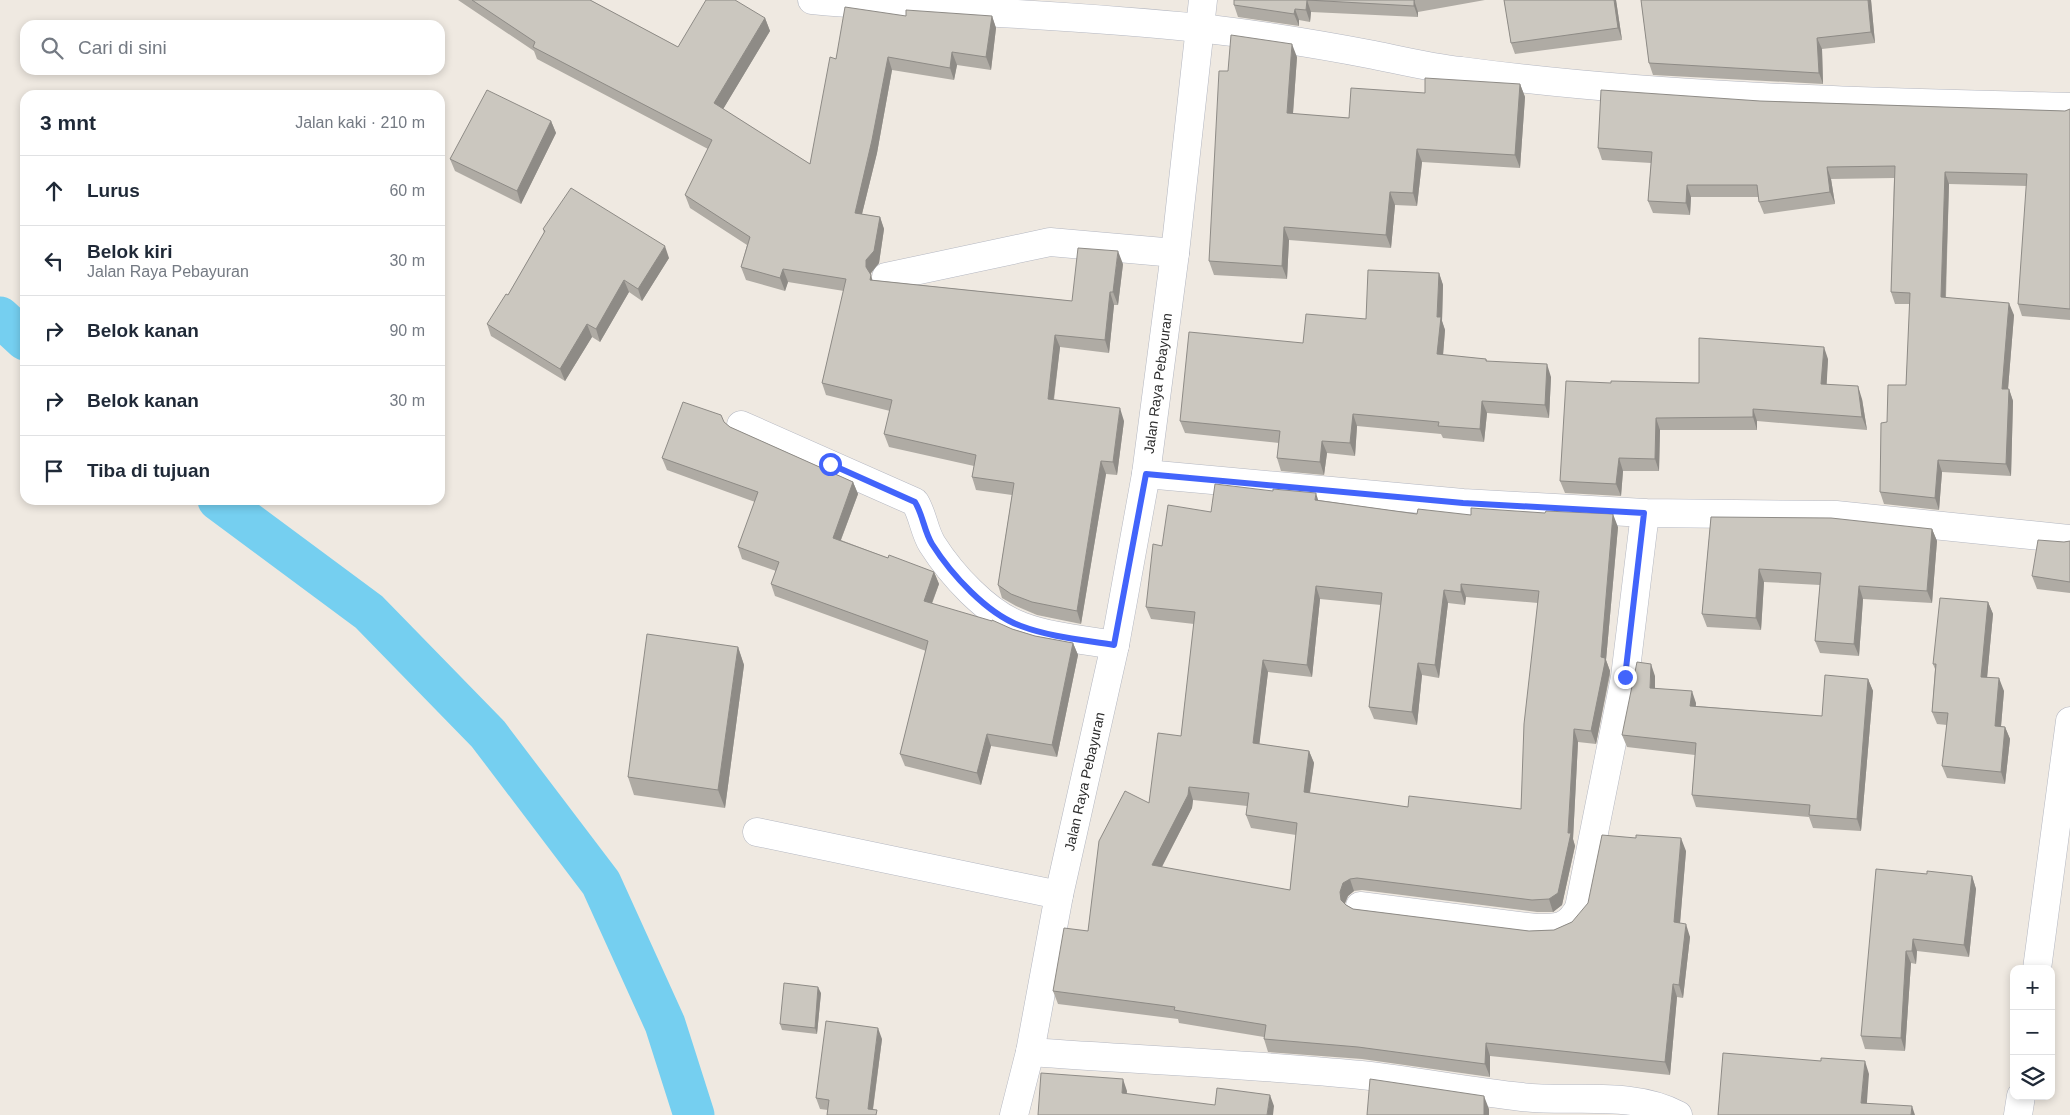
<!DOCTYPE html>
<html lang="id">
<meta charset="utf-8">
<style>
:root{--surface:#fff;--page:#f2f2f3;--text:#1f2937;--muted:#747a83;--line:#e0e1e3}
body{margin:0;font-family:Helvetica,sans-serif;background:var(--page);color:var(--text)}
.controls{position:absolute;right:15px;bottom:15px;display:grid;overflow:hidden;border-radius:10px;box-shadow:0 2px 8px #0003}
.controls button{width:45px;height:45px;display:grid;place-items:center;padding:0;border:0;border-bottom:1px solid var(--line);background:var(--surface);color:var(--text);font:25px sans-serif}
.stop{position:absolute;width:15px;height:15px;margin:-11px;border:4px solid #4264fb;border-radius:50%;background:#fff}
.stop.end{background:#4264fb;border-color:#fff;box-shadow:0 1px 5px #0008}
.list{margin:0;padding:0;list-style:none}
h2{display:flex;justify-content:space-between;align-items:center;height:65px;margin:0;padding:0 20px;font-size:21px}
h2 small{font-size:16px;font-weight:400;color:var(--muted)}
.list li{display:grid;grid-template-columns:32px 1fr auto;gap:15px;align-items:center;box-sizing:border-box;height:70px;padding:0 20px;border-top:1px solid var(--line)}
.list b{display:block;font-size:19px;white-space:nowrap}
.list p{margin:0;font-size:16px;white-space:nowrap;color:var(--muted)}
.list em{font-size:16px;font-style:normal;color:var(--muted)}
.icon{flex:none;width:28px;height:28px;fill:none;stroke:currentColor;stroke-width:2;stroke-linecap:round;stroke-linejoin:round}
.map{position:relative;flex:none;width:2070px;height:1115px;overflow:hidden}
.search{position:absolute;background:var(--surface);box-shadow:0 2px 8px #0003;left:20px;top:20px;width:425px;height:55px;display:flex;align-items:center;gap:12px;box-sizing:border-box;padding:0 18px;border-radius:15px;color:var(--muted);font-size:19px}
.panel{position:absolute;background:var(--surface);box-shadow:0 2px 8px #0003;left:20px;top:90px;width:425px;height:415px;border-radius:15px}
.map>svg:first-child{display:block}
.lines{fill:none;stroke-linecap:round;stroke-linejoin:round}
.canal{stroke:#75cff0;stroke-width:41}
.street-casing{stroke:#b4b7c1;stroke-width:29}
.secondary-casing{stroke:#b4b7c1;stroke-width:29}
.street{stroke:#fff;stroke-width:28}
.secondary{stroke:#fff;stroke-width:28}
.wall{fill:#afaba4;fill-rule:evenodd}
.shaded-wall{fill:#8e8b86}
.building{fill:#cbc7bf;stroke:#8e8b86;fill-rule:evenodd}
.route{stroke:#4264fb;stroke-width:6}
.labels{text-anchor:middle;stroke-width:5;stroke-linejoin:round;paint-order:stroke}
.street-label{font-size:14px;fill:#2e2e2e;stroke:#fff}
</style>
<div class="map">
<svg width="2070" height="1115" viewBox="0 0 2070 1115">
<rect width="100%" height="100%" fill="#efe9e1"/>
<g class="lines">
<path class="canal" d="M 0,317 L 25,340
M 218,500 L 369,612 L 488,734 L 601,883 L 665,1024 L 694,1115"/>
<g class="street-casing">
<path id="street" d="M 812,0 C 941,12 1070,14 1198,28 C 1257,34 1316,44 1374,55 C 1403,61 1432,68 1461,71 C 1663,98 1867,102 2070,107
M 886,277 L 1050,242 L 1175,253
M 741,425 L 915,502 C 923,515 924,531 932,544 C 951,574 987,614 1021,626 C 1050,637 1084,640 1115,645
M 1146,474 L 1463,503 L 1645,513 L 1836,515 L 2070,539
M 757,832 L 1059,895
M 1360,906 L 1536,928 C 1558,928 1568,928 1579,908 L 1625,677 L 1645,513
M 2037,969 L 2070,721
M 1030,1052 C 1140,1060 1251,1064 1361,1075 C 1415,1081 1468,1091 1522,1097 C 1573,1103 1631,1090 1678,1115
M 2018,1115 L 2021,1096"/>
</g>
<g class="secondary-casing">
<g id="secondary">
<path id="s1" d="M 1014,1115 L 1030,1052 L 1059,895 L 1115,645 L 1146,474 L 1175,253 L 1203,0"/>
</g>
</g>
<use href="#street" class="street"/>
<use href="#secondary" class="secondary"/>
</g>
<path class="wall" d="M 458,0 L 590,0 L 678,47 L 765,18 L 770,31 L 723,109 L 810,164 L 836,59 L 906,16 L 992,16 L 996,28 L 991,70 L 957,65 L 954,80 L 892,70 L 877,153 L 862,214 L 880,217 L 884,229 L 879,263 L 871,273 L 871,276 L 872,280 L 1072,301 L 1123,264 L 1118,305 L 1114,305 L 1109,353 L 1060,347 L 1054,400 L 1124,421 L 1117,475 L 1106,474 L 1081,624 L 1037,615 L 1016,606 L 1002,598 L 998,585 L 1012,495 L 976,490 L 972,477 L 974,466 L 889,447 L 884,434 L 890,411 L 826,395 L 822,383 L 844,291 L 788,282 L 785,291 L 746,280 L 741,267 L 747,245 L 690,208 L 685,195 L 708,149 L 537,59 L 534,51 Z
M 1234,0 L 1485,0 L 1418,12 L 1418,17 L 1311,12 L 1310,22 L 1299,20 L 1299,26 L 1238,17 L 1234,5 Z
M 1504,0 L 1616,0 L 1622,40 L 1515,54 L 1511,43 Z
M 1641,0 L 1871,0 L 1875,43 L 1822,49 L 1823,84 L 1653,75 L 1649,63 Z
M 1297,57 L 1293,114 L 1349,118 L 1425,93 L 1520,84 L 1525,97 L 1520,168 L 1422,162 L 1417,206 L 1395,205 L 1391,248 L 1289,240 L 1287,279 L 1214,275 L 1209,261 L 1228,71 Z
M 1760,101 L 2065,111 L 2070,109 L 2070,320 L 2022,316 L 2018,304 L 2027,186 L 1949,184 L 1946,298 L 2014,315 L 2008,389 L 2009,389 L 2013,401 L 2011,476 L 1942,472 L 1939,510 L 1884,504 L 1880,492 L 1887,422 L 1906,385 L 1910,304 L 1895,304 L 1891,292 L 1894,178 L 1831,179 L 1835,204 L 1764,214 L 1759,202 L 1759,197 L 1691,197 L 1690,215 L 1653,213 L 1648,201 L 1651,163 L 1602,160 L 1598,148 Z
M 551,121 L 556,133 L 521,204 L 455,171 L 450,159 Z
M 543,229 L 669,258 L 642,301 L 629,292 L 600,342 L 592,337 L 565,381 L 491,336 L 487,324 L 508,295 L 544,233 Z
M 1439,273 L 1443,285 L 1442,321 L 1445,330 L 1443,355 L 1486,359 L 1487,361 L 1551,377 L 1549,418 L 1487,413 L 1484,442 L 1443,438 L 1441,434 L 1357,426 L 1355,456 L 1327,453 L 1324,475 L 1281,471 L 1277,458 L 1279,443 L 1185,433 L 1180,421 L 1303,343 L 1366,319 Z
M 1828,359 L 1826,385 L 1862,399 L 1867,430 L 1757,421 L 1757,430 L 1660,430 L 1659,471 L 1623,471 L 1621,496 L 1565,493 L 1560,481 L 1611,383 L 1699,383 Z
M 724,422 L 730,427 L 853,482 L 858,494 L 841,540 L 888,558 L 934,572 L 939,584 L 932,604 L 1035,636 L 1073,643 L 1078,655 L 1057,757 L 991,746 L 981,785 L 905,766 L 900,754 L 926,651 L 775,596 L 771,584 L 776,571 L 742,559 L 738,547 L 755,502 L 667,470 L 662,458 Z
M 1273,491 L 1318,500 L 1417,514 L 1471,515 L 1618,527 L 1606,660 L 1610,671 L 1610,675 L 1596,744 L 1578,742 L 1573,839 L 1575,846 L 1562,905 L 1553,912 L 1537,912 L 1362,890 L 1354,891 L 1348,896 L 1345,904 L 1353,909 L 1529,931 L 1554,930 L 1572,922 L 1686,851 L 1680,923 L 1690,937 L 1683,998 L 1677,997 L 1670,1075 L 1490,1056 L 1490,1077 L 1362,1059 L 1268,1052 L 1264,1039 L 1264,1037 L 1179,1023 L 1178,1019 L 1058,1004 L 1053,991 L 1088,931 L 1181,736 L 1194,624 L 1151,619 L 1146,607 L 1162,546 L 1211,512 ZM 1466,597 L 1538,603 L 1521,809 L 1408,807 L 1310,793 L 1314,763 L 1309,751 L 1259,744 L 1268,672 L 1312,677 L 1320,599 L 1381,605 L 1369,707 L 1374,719 L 1417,725 L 1422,675 L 1439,678 L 1448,603 L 1465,605 ZM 1193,800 L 1247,806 L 1246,815 L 1251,828 L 1296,835 L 1290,890 L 1162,867 L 1192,808 Z
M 1711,517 L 1932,529 L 1937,541 L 1932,603 L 1863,599 L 1859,656 L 1820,653 L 1815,641 L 1820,585 L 1764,582 L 1761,630 L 1707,627 L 1702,614 Z
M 2070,541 L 2070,593 L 2037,589 L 2032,576 L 2064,542 Z
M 1988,602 L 1993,614 L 1987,677 L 2004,691 L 2001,726 L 2005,727 L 2010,739 L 2005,784 L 1947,778 L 1942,766 L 1947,725 L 1937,724 L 1932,712 L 1935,669 L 1933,664 Z
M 738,647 L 744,665 L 725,808 L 634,795 L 628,777 Z
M 1655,676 L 1655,689 L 1696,703 L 1696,706 L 1822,716 L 1868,679 L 1873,691 L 1861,831 L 1813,828 L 1809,817 L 1696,807 L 1692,795 L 1695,755 L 1627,747 L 1622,735 Z
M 1927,874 L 1972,876 L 1976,889 L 1969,957 L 1917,951 L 1916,964 L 1911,963 L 1905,1051 L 1865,1049 L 1861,1036 Z
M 821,993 L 817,1034 L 782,1030 L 780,1024 Z
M 882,1039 L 873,1110 L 828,1110 L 820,1109 L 816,1098 Z"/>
<path class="shaded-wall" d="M 1307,0 L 1311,12 L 1310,22 L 1306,10 Z
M 1414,0 L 1418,12 L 1418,17 L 1414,6 Z
M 1614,0 L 1616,0 L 1622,40 L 1618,28 Z
M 1868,0 L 1871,0 L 1875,43 L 1871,32 Z
M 1295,9 L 1299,20 L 1299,26 L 1294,14 Z
M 992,16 L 996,28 L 991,70 L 986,57 Z
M 765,18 L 770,31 L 719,116 L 714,103 Z
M 1817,38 L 1822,49 L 1823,84 L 1819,73 Z
M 1292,44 L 1297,57 L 1292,126 L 1287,113 Z
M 952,52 L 957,65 L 954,80 L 950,68 Z
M 888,57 L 892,70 L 877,153 L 859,226 L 855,213 Z
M 1520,84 L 1525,97 L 1520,168 L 1515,155 Z
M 551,121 L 556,133 L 521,204 L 517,191 Z
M 1417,149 L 1422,162 L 1417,206 L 1413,193 Z
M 1827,167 L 1831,179 L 1835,204 L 1830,192 Z
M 1945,172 L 1949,184 L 1945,309 L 1941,297 Z
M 1687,185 L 1691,197 L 1690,215 L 1686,203 Z
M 1390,192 L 1395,205 L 1391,248 L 1386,235 Z
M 880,217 L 884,229 L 879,263 L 871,273 L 871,276 L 875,288 L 875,293 L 866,267 L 866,260 Z
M 1284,227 L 1289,240 L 1287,279 L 1282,266 Z
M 665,246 L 669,258 L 642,301 L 638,289 Z
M 1118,251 L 1123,264 L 1118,305 L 1113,292 Z
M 783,269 L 788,282 L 785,291 L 780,278 Z
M 1439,273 L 1443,285 L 1442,321 L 1445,330 L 1442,367 L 1437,354 L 1437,317 Z
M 624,280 L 629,292 L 600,342 L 596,329 Z
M 1110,292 L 1114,305 L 1109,353 L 1105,340 Z
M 2009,303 L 2014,315 L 2007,401 L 2002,389 Z
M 587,324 L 592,337 L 565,381 L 560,369 Z
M 1055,335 L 1060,347 L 1052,412 L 1048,399 Z
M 1824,347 L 1828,359 L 1826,397 L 1821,384 Z
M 1547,364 L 1551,377 L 1549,418 L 1545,405 Z
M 1858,386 L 1862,399 L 1867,430 L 1862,417 Z
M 2009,389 L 2013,401 L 2011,476 L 2006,464 Z
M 1482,401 L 1487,413 L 1484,442 L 1480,429 Z
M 1120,408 L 1124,421 L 1117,475 L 1113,462 Z
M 1753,409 L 1757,421 L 1757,430 L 1753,417 Z
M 1353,414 L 1357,426 L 1355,456 L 1350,443 Z
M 1656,418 L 1660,430 L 1659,471 L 1655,459 Z
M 1322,441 L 1327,453 L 1324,475 L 1320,462 Z
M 1619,458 L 1623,471 L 1621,496 L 1616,484 Z
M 1938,460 L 1942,472 L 1939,510 L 1935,498 Z
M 1101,461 L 1106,474 L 1081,624 L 1077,611 Z
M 853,482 L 858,494 L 837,550 L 833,538 Z
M 1316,493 L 1320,506 L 1315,500 Z
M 1613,514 L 1618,527 L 1606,660 L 1610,671 L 1596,744 L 1591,731 L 1601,657 Z
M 1932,529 L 1937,541 L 1932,603 L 1927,591 Z
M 1759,569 L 1764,582 L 1761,630 L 1756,618 Z
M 934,572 L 939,584 L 928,613 L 924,601 Z
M 1461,584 L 1466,597 L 1465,605 L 1461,592 Z
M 1316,586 L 1320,599 L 1312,677 L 1307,665 Z
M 1859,586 L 1863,599 L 1859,656 L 1854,644 Z
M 1444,590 L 1448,603 L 1439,678 L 1435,665 Z
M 1988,602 L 1993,614 L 1986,689 L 1981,677 Z
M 1073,643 L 1078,655 L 1057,757 L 1052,745 Z
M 738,647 L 744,665 L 725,808 L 718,790 Z
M 1263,660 L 1268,672 L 1258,756 L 1253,743 Z
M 1418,663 L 1422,675 L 1417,725 L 1412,712 Z
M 1651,664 L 1655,676 L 1655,701 L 1650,688 Z
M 1999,678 L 2004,691 L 2000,738 L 1995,726 Z
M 1868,679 L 1873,691 L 1861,831 L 1857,819 Z
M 1692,691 L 1696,703 L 1694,718 L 1690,706 Z
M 2005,727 L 2010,739 L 2005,784 L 2001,772 Z
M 1574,729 L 1578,742 L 1573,839 L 1575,846 L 1562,905 L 1553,912 L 1549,899 L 1568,833 Z
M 987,734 L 991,746 L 981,785 L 977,773 Z
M 1309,751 L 1314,763 L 1308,804 L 1304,792 Z
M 1189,787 L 1193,800 L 1192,808 L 1156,878 L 1152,865 Z
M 1681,838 L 1686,851 L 1679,935 L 1674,922 Z
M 1972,876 L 1976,889 L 1969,957 L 1964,945 Z
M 1350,879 L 1354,891 L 1348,896 L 1344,905 L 1341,900 L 1340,892 L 1343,883 Z
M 1686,924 L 1690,937 L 1683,998 L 1679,985 Z
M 1913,939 L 1917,951 L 1916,964 L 1912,951 Z
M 1906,951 L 1911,963 L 1905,1051 L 1901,1038 Z
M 1673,984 L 1677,997 L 1670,1075 L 1665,1062 Z
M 818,987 L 821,993 L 817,1034 L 815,1028 Z
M 878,1028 L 882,1039 L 872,1115 L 868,1109 Z
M 1486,1043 L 1490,1056 L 1490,1077 L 1485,1064 Z
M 1865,1061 L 1869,1074 L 1866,1115 L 1861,1103 Z
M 1123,1079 L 1127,1091 L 1126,1104 L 1122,1093 Z
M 1270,1095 L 1274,1106 L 1273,1115 L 1267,1115 Z
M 1484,1096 L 1489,1109 L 1489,1115 L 1484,1115 Z
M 1912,1106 L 1915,1115 L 1911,1115 Z"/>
<path class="building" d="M 472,0 L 590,0 L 678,47 L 706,0 L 735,0 L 765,18 L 714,103 L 810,164 L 830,57 L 836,59 L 845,7 L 906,16 L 906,10 L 992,16 L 986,57 L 952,52 L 950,68 L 888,57 L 872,140 L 855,213 L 880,217 L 874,251 L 866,260 L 866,267 L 871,275 L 870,280 L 1072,301 L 1078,248 L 1118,251 L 1113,292 L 1110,292 L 1105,340 L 1055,335 L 1048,399 L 1120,408 L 1113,462 L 1101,461 L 1077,611 L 1032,602 L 1011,594 L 998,585 L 1014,483 L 972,477 L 976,455 L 884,434 L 892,400 L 822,383 L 846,279 L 783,269 L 780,278 L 741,267 L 750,237 L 685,195 L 712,140 L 533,47 L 535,42 Z
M 1234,0 L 1307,0 L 1306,10 L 1295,9 L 1294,14 L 1234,5 Z
M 1307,0 L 1415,0 L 1414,0 L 1414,6 Z
M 1504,0 L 1614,0 L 1618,28 L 1511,43 Z
M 1641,0 L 1868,0 L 1871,32 L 1817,38 L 1819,73 L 1649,63 Z
M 1231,35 L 1292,44 L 1287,113 L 1349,118 L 1351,88 L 1425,93 L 1425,78 L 1520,84 L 1515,155 L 1417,149 L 1413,193 L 1390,192 L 1386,235 L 1284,227 L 1282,266 L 1209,261 L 1219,71 L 1228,71 Z
M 487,90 L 551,121 L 517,191 L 450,159 Z
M 1601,90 L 1760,101 L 2065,111 L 2070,109 L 2070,309 L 2018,304 L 2027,174 L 1945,172 L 1941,297 L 2009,303 L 2002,389 L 2009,389 L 2006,464 L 1938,460 L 1935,498 L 1880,492 L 1881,423 L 1887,422 L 1888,385 L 1906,385 L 1910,293 L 1891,292 L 1895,166 L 1827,167 L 1830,192 L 1759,202 L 1757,185 L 1687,185 L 1686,203 L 1648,201 L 1652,152 L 1598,148 Z
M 571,188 L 665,246 L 638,289 L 624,280 L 596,329 L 587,324 L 560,369 L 487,324 L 506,294 L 508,295 L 545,231 L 543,229 Z
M 1368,270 L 1439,273 L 1437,317 L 1441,317 L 1437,354 L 1486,359 L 1486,361 L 1547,364 L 1545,405 L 1482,401 L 1480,429 L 1438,426 L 1439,422 L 1353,414 L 1350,443 L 1322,441 L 1320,462 L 1277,458 L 1280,431 L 1180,421 L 1189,332 L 1303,343 L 1306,314 L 1366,319 Z
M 1699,338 L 1824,347 L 1821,384 L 1858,386 L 1862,417 L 1753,409 L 1753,417 L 1656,418 L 1655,459 L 1619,458 L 1616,484 L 1560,481 L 1566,381 L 1611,383 L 1611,381 L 1699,383 Z
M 683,402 L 721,415 L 724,422 L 730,427 L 853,482 L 833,538 L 888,558 L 889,555 L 934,572 L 924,601 L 992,621 L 992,620 L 1012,629 L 1035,636 L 1073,643 L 1052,745 L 987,734 L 977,773 L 900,754 L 928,641 L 771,584 L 779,562 L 738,547 L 758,492 L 662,458 Z
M 1215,484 L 1273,491 L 1273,489 L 1316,493 L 1315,500 L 1417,514 L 1418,509 L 1471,515 L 1471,508 L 1545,513 L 1546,511 L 1613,514 L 1601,657 L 1605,658 L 1605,662 L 1591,731 L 1574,729 L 1568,833 L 1571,833 L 1558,893 L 1549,899 L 1532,900 L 1357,878 L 1350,879 L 1343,883 L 1340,892 L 1341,900 L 1346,905 L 1353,909 L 1529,931 L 1554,930 L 1572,922 L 1588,903 L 1602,835 L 1636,838 L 1636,835 L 1681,838 L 1674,922 L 1686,924 L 1679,985 L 1673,984 L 1665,1062 L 1486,1043 L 1485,1064 L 1358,1047 L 1264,1039 L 1266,1025 L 1174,1010 L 1175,1007 L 1053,991 L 1064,928 L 1088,931 L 1099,841 L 1125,791 L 1149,803 L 1158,733 L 1181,736 L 1195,612 L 1146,607 L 1153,544 L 1162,546 L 1168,505 L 1211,512 ZM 1461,584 L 1539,591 L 1524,724 L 1521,809 L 1409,796 L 1408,807 L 1304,792 L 1309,751 L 1253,743 L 1263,660 L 1307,665 L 1316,586 L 1382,593 L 1369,707 L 1412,712 L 1418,663 L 1435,665 L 1444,590 L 1461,592 ZM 1189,787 L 1249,793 L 1246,815 L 1297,823 L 1290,890 L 1152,865 L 1188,795 Z
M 1711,517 L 1831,518 L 1932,529 L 1927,591 L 1859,586 L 1854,644 L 1815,641 L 1821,573 L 1759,569 L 1756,618 L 1702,614 Z
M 2038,540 L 2064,542 L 2070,541 L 2070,582 L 2032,576 Z
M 1940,598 L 1988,602 L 1981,677 L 1999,678 L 1995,726 L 2005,727 L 2001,772 L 1942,766 L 1948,713 L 1932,712 L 1936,664 L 1933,664 Z
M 647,634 L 738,647 L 718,790 L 628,777 Z
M 1637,662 L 1651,664 L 1650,688 L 1692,691 L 1690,706 L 1822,716 L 1825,675 L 1868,679 L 1857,819 L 1809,815 L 1810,805 L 1692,795 L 1696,743 L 1622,735 Z
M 1876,869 L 1927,874 L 1927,871 L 1972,876 L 1964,945 L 1913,939 L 1912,951 L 1906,951 L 1901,1038 L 1861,1036 Z
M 784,983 L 818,987 L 815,1028 L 780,1024 Z
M 826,1021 L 878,1028 L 868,1109 L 877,1110 L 876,1115 L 827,1115 L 829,1100 L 816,1098 Z
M 1723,1053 L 1821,1061 L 1821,1058 L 1865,1061 L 1861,1103 L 1912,1106 L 1911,1115 L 1718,1115 Z
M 1041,1073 L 1123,1079 L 1122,1093 L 1215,1105 L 1217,1088 L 1270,1095 L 1267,1115 L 1038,1115 Z
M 1370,1079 L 1484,1096 L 1484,1115 L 1367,1115 Z"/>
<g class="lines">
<path class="route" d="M 830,464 L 915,502 C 923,515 924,531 932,544 C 951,574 987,614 1021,626 C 1050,637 1084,640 1114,645 L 1146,474 L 1463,503 L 1644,513 L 1625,677"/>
</g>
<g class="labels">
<g class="street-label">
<text dy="5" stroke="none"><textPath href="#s1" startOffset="746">Jalan Raya Pebayuran</textPath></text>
<text dy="5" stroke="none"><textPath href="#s1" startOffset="341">Jalan Raya Pebayuran</textPath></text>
</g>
</g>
</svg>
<div class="controls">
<button>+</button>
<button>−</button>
<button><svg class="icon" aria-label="layers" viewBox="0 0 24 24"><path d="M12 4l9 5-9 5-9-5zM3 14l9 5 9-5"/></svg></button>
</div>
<div class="stop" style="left:830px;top:464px"></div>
<div class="stop end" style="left:1625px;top:677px"></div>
<div class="search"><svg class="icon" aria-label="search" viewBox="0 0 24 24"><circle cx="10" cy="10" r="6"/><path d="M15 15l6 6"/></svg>Cari di sini</div>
<section class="panel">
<h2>3 mnt<small>Jalan kaki · 210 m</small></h2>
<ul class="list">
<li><svg class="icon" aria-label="ahead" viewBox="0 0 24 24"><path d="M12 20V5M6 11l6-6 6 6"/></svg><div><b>Lurus</b></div><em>60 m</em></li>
<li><svg class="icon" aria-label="left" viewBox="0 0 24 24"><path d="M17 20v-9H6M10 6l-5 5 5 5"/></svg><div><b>Belok kiri</b><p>Jalan Raya Pebayuran</p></div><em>30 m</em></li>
<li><svg class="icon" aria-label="right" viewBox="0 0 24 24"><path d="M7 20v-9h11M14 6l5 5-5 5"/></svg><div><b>Belok kanan</b></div><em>90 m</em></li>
<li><svg class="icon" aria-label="right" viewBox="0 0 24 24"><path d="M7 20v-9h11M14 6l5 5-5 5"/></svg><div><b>Belok kanan</b></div><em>30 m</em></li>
<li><svg class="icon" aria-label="arrive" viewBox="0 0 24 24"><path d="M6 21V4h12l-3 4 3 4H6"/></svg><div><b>Tiba di tujuan</b></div></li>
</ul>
</section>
</div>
